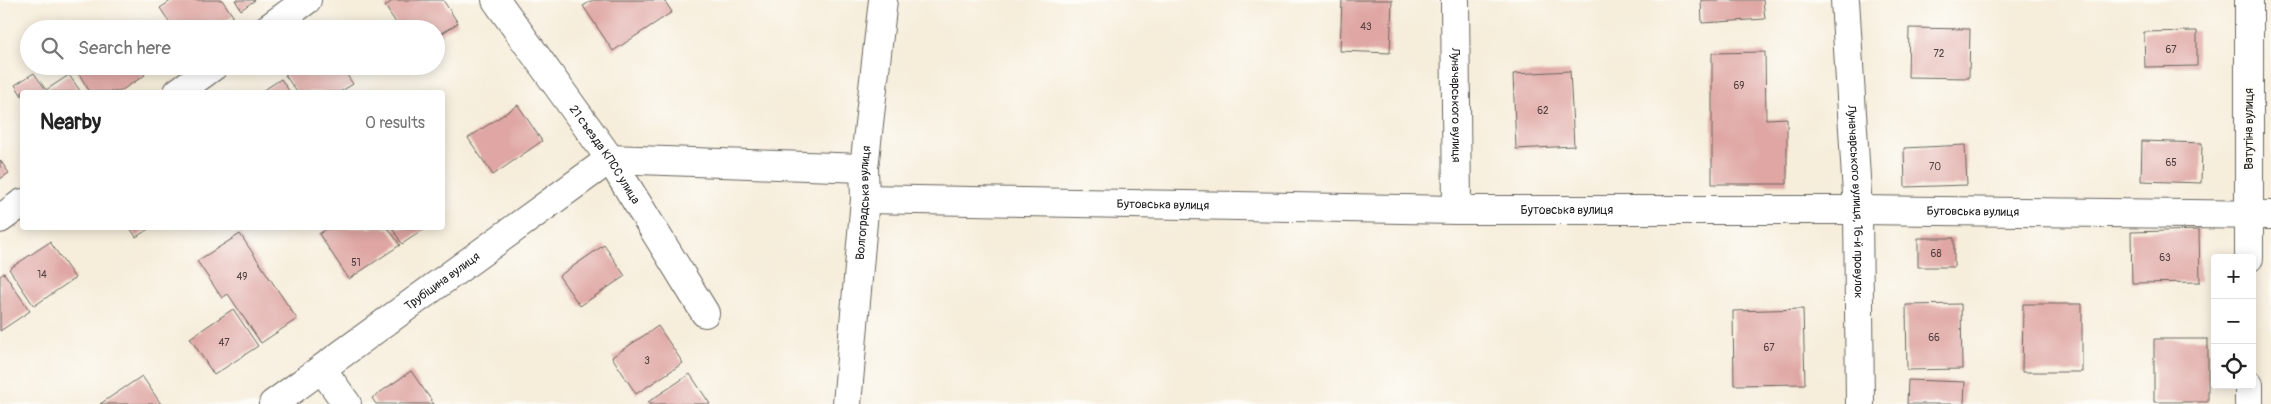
<!DOCTYPE html>
<meta charset="utf-8">
<style>
:root{--surface:#fff;--page:#f2f2f2;--text:#222;--muted:#767676;--line:#e0e0e0}
body{margin:0;font-family:Pangolin,sans-serif;background:var(--page);color:var(--text)}
.controls{position:absolute;right:15px;bottom:15px;display:grid;overflow:hidden;border-radius:5px;box-shadow:0 2px 12px #0003}
.controls button{width:45px;height:45px;display:grid;place-items:center;padding:0;border:0;border-bottom:1px solid var(--line);background:var(--surface);color:var(--text);font:25px sans-serif}
.list{margin:0;padding:0;list-style:none}
h2{display:flex;justify-content:space-between;align-items:center;height:65px;margin:0;padding:0 20px;font-size:21px}
h2 small{font-size:16px;font-weight:400;color:var(--muted)}
.icon{flex:none;width:28px;height:28px;fill:none;stroke:currentColor;stroke-width:2;stroke-linecap:round;stroke-linejoin:round}
.map{position:relative;flex:none;width:2271px;height:404px;overflow:hidden}
.search{position:absolute;background:var(--surface);box-shadow:0 2px 12px #0003;left:20px;top:20px;width:425px;height:55px;display:flex;align-items:center;gap:12px;box-sizing:border-box;padding:0 18px;border-radius:28px;color:var(--muted);font-size:19px}
.panel{position:absolute;background:var(--surface);box-shadow:0 2px 12px #0003;left:20px;top:90px;width:425px;height:140px;border-radius:5px}
.map>svg:first-child{display:block}
.building{fill:#dfa6a3}
.lines{fill:none;stroke-linecap:round;stroke-linejoin:round}
.minor-casing{stroke:#68655e;stroke-width:30}
.minor{stroke:#fff;stroke-width:28}
.labels{text-anchor:middle;stroke-width:4.5;stroke-linejoin:round;paint-order:stroke}
.number-label{font-size:10px;fill:#4d3e3e}
.street-label{font-size:12px;fill:#1c1c1c;stroke:#fdfcf7}
</style>
<div class="map">
<svg width="2271" height="404" viewBox="0 0 2271 404">
<rect width="100%" height="100%" fill="#fdfcf7"/>
<filter id="ink" filterUnits="userSpaceOnUse"><feTurbulence type="fractalNoise" baseFrequency=".02" numOctaves="2"/><feDisplacementMap in="SourceGraphic" scale="10" xChannelSelector="R" yChannelSelector="G"/><feConvolveMatrix kernelMatrix="1 2 1 2 8 2 1 2 1" color-interpolation-filters="sRGB"/></filter>
<filter id="wash" filterUnits="userSpaceOnUse"><feTurbulence type="fractalNoise" baseFrequency=".0096" numOctaves="4" result="noise"/><feDisplacementMap in="SourceGraphic" scale="20" xChannelSelector="R" yChannelSelector="G"/><feGaussianBlur stdDeviation="1.12" result="paint"/><feColorMatrix in="noise" values="0 0 0 0 0 0 0 0 0 0 0 0 0 0 0 0 0 1.4 0 .05"/><feComposite in="paint" operator="in"/></filter>
<g filter="url(#wash)">
<rect width="100%" height="100%" fill="#f6edda"/>
<g id="blocks">
<path class="building" d="M 172,0 L 222,0 L 233,16 L 214,29 L 174,29 L 160,8 Z
M 235,0 L 255,0 L 241,10 Z
M 394,0 L 443,0 L 458,23 L 436,37 L 436,29 L 400,29 L 385,6 Z
M 593,0 L 664,0 L 672,12 L 613,51 L 583,6 Z
M 1342,0 L 1392,0 L 1390,53 L 1340,51 Z
M 1701,0 L 1763,0 L 1765,19 L 1702,23 Z
M 1909,28 L 1970,29 L 1969,78 L 1908,77 Z
M 2197,31 L 2197,66 L 2145,67 L 2144,32 Z
M 1765,52 L 1766,119 L 1787,118 L 1787,184 L 1712,184 L 1712,53 Z
M 74,66 L 139,66 L 145,75 L 119,92 L 90,92 Z
M 299,66 L 341,66 L 353,84 L 340,92 L 297,92 L 285,75 Z
M 1570,71 L 1574,146 L 1516,149 L 1513,74 Z
M 34,73 L 46,90 L 69,75 L 81,92 L 22,92 L 22,96 L 15,85 Z
M 281,79 L 290,92 L 261,92 Z
M 518,105 L 542,141 L 493,175 L 468,138 Z
M 2142,141 L 2202,143 L 2201,183 L 2141,181 Z
M 1965,145 L 1967,185 L 1905,187 L 1904,148 Z
M 0,160 L 9,173 L 0,179 Z
M 130,228 L 150,228 L 136,237 Z
M 328,228 L 388,228 L 400,245 L 349,279 L 319,234 Z
M 392,228 L 426,228 L 402,244 Z
M 2199,230 L 2200,282 L 2132,283 L 2131,232 Z
M 240,234 L 297,319 L 261,343 L 228,294 L 222,298 L 197,261 Z
M 1918,238 L 1954,238 L 1954,267 L 1918,267 Z
M 50,242 L 75,278 L 34,306 L 9,269 Z
M 604,245 L 625,276 L 580,306 L 559,276 Z
M 4,273 L 30,311 L 0,331 L 0,276 Z
M 1961,304 L 1962,369 L 1907,370 L 1906,305 Z
M 2023,304 L 2082,304 L 2082,372 L 2022,372 Z
M 233,309 L 258,346 L 214,375 L 190,338 Z
M 1803,309 L 1805,384 L 1734,385 L 1733,311 Z
M 658,326 L 683,363 L 636,394 L 612,357 Z
M 2154,339 L 2208,339 L 2208,402 L 2154,402 Z
M 411,371 L 434,404 L 376,404 L 372,398 Z
M 690,374 L 710,404 L 649,404 L 648,402 Z
M 142,376 L 161,404 L 100,404 Z
M 1908,380 L 1965,382 L 1964,404 L 1907,404 Z"/>
</g>
</g>
<g filter="url(#ink)">
<use href="#blocks" fill-opacity="0" stroke="#68655e" stroke-width="1"/>
<g class="lines">
<g class="minor-casing">
<g id="minor">
<path id="s1" d="M 496,0 L 610,159 L 705,313"/>
<path id="s2" d="M 1455,0 L 1457,210"/>
<path id="s3" d="M 1845,0 L 1858,210 L 1860,404"/>
<path d="M 267,29 L 307,0"/>
<path d="M 178,92 L 214,66"/>
<path id="s4" d="M 865,199 L 1457,210 L 1858,210 L 2271,215"/>
<path d="M 0,219 L 22,203"/>
<path d="M 2249,258 L 2249,0"/>
<path d="M 322,369 L 347,404"/>
<path d="M 2249,385 L 2249,404"/>
<path id="s5" d="M 273,404 L 610,159 L 864,168"/>
<path id="s6" d="M 847,404 L 865,199 L 864,168 L 883,0"/>
</g>
</g>
<use href="#minor" class="minor"/>
</g>
</g>
<g class="labels">
<g class="number-label">
<text x="1366" y="30">43</text>
<text x="2171" y="53">67</text>
<text x="1939" y="57">72</text>
<text x="1739" y="89">69</text>
<text x="1543" y="114">62</text>
<text x="2171" y="166">65</text>
<text x="1935" y="170">70</text>
<text x="1936" y="257">68</text>
<text x="2165" y="261">63</text>
<text x="356" y="266">51</text>
<text x="42" y="278">14</text>
<text x="242" y="280">49</text>
<text x="1934" y="341">66</text>
<text x="224" y="346">47</text>
<text x="1769" y="351">67</text>
<text x="647" y="364">3</text>
</g>
<g class="street-label">
<text dy="4" stroke="none"><textPath href="#s2" startOffset="105">Луначарського вулиця</textPath></text>
<text transform="translate(2249 129) rotate(-90)" y="4">Ватутіна вулиця</text>
<text dy="4" stroke="none"><textPath href="#s1" startOffset="189">21 съезда КПСС улица</textPath></text>
<text dy="4" stroke="none"><textPath href="#s6" startOffset="202">Волгоградська вулиця</textPath></text>
<text dy="4" stroke="none"><textPath href="#s3" startOffset="202">Луначарського вулиця, 16-й провулок</textPath></text>
<text dy="4" stroke="none"><textPath href="#s4" startOffset="298">Бутовська вулиця</textPath></text>
<text dy="4" stroke="none"><textPath href="#s4" startOffset="702">Бутовська вулиця</textPath></text>
<text dy="4" stroke="none"><textPath href="#s4" startOffset="1108">Бутовська вулиця</textPath></text>
<text dy="4" stroke="none"><textPath href="#s5" startOffset="209">Трубіцина вулиця</textPath></text>
</g>
</g>
</svg>
<div class="controls">
<button>+</button>
<button>−</button>
<button><svg class="icon" aria-label="locate" viewBox="0 0 24 24"><circle cx="12" cy="12" r="6"/><path d="M12 2v4M12 18v4M2 12h4M18 12h4"/></svg></button>
</div>
<div class="search"><svg class="icon" aria-label="search" viewBox="0 0 24 24"><circle cx="10" cy="10" r="6"/><path d="M15 15l6 6"/></svg>Search here</div>
<section class="panel">
<h2>Nearby<small>0 results</small></h2>
<ul class="list">
</ul>
</section>
</div>
